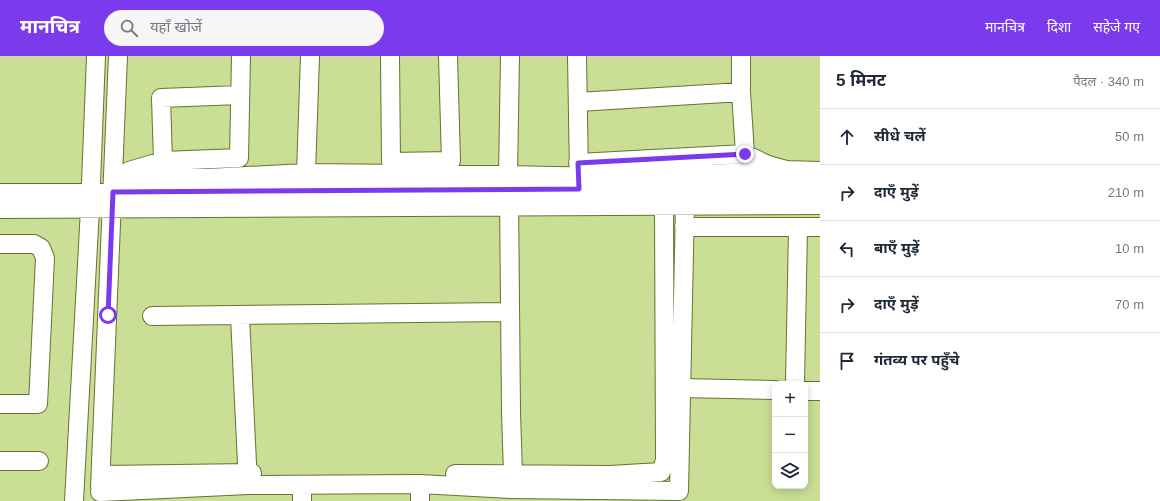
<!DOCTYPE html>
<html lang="hi">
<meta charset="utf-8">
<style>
:root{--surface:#fff;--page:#f6f6f7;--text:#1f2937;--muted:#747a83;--line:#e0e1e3;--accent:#7c3aed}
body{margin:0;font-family:Helvetica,"Noto Sans Devanagari",sans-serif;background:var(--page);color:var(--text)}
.controls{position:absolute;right:12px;bottom:12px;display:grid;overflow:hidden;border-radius:8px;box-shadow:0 2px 10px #0003}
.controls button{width:36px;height:36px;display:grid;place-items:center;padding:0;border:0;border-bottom:1px solid var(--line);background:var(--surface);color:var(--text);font:20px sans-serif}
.stop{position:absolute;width:12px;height:12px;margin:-9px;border:3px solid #7c3aed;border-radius:50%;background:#fff}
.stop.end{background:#7c3aed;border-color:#fff;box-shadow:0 1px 4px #0008}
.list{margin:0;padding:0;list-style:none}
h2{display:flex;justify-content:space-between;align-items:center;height:52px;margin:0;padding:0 16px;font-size:17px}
h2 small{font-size:13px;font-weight:400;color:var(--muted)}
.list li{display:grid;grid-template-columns:26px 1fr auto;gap:12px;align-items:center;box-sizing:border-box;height:56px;padding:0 16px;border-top:1px solid var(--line)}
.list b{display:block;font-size:15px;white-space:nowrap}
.list em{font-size:13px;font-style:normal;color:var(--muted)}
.icon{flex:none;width:22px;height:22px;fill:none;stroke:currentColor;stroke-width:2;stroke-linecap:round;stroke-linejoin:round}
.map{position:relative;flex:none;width:820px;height:445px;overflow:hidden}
header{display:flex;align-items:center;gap:24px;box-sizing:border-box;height:56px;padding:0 20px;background:var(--accent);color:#fff}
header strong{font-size:19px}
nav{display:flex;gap:22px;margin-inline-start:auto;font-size:14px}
.search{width:280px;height:36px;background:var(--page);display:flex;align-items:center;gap:10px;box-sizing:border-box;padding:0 14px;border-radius:22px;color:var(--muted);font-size:15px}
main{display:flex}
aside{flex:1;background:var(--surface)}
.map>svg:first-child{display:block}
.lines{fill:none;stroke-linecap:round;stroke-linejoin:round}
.street-casing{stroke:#65742e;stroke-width:20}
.street{stroke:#fff;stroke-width:18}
.route{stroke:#7c3aed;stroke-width:5}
</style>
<header>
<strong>मानचित्र</strong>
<div class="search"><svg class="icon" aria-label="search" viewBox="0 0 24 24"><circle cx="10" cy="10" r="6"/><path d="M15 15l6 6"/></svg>यहाँ खोजें</div>
<nav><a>मानचित्र</a><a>दिशा</a><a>सहेजे गए</a></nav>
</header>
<main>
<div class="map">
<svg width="820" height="445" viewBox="0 0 820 445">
<rect width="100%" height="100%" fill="#cade95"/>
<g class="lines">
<g class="street-casing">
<path id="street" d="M 390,0 L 391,106 L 451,105 L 448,0
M 577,0 L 579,119
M 741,0 L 741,36 L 745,98 L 768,109 L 786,114 L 820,115
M 578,46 L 741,36
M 163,105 L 239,102 L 241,0
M 578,107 L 745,98
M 129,115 L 163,105 L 161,42 L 240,39
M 306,117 L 508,119 L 510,0
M 508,119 C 601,122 694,120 786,114
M 113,120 L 208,122 L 306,117 L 310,0
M 0,137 L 820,131
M 509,139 L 511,356 L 513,418
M 0,153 L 820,149
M 684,171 L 820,171
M 0,188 L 34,188 L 41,192 L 45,202 L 38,348 L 0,348
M 152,260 L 509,256
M 240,260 L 248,429
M 795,328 L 798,172
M 681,332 L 775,334
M 805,335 L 820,335
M 0,405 L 39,405
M 455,418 L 610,419 L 661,416 L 665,404 L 664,150
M 101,419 L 252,417
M 420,428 L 420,445
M 302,429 L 302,445
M 100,431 L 118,0
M 100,436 L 248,429 L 420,428 L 511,433 L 679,435 L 685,149
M 74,445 L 90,153 L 96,0"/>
</g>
<use href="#street" class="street"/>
</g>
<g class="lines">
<path class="route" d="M 108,259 L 113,136 L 579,133 L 578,107 L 745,98"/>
</g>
</svg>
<div class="controls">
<button>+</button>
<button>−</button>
<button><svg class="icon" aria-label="layers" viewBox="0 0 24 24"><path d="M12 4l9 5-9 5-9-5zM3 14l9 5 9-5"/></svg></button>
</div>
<div class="stop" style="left:108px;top:259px"></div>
<div class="stop end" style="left:745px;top:98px"></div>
</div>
<aside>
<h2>5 मिनट<small>पैदल · 340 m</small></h2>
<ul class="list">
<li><svg class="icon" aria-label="ahead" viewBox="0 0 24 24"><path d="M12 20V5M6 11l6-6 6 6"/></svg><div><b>सीधे चलें</b></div><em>50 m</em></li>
<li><svg class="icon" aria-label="right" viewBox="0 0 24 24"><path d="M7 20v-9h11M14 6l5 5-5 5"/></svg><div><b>दाएँ मुड़ें</b></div><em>210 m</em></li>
<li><svg class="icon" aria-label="left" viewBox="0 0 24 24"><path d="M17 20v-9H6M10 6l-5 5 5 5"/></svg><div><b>बाएँ मुड़ें</b></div><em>10 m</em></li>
<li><svg class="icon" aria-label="right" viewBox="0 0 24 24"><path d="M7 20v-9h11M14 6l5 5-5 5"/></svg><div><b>दाएँ मुड़ें</b></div><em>70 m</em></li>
<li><svg class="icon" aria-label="arrive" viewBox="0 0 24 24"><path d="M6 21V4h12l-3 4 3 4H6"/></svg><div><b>गंतव्य पर पहुँचे</b></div></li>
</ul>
</aside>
</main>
